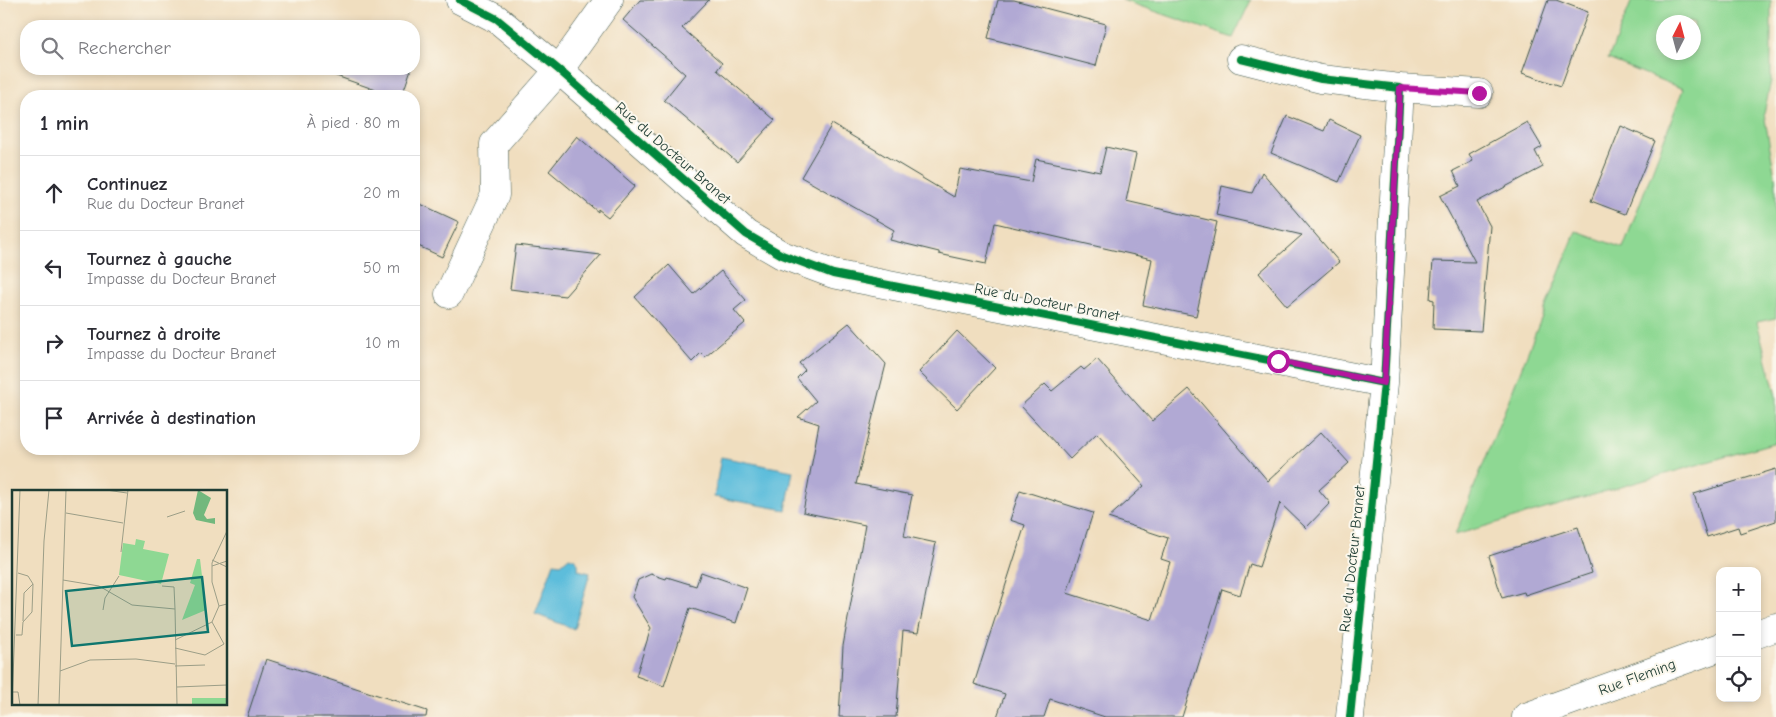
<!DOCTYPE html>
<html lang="fr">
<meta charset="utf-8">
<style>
:root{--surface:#fff;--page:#f2f2f3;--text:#2b2b33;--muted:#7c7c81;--line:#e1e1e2}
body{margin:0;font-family:"Comic Neue",sans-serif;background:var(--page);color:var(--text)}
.controls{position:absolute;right:15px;bottom:15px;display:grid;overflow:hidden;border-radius:10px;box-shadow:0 2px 8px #0003}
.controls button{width:45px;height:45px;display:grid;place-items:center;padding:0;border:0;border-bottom:1px solid var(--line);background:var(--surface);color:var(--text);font:25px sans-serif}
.compass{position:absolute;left:1656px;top:15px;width:45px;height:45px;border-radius:50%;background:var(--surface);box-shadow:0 2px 8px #0003;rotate:6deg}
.stop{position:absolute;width:15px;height:15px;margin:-11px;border:4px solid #b5179e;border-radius:50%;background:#fff}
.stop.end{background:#b5179e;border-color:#fff;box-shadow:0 1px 5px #0008}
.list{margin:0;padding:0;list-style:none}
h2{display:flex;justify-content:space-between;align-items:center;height:65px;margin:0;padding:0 20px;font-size:21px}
h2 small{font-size:16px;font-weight:400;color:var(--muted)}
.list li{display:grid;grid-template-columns:32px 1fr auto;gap:15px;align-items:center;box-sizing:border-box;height:75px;padding:0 20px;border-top:1px solid var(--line)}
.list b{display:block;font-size:19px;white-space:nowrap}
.list p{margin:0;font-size:16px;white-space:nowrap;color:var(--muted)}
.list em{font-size:16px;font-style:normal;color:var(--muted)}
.icon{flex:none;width:28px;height:28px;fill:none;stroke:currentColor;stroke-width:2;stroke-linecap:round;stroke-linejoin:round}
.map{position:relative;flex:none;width:1776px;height:717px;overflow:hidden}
.search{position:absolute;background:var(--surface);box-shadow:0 2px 8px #0003;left:20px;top:20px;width:400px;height:55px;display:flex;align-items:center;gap:12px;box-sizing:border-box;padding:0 18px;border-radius:20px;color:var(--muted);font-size:19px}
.panel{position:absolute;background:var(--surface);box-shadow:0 2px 8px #0003;left:20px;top:90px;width:400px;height:365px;border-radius:20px}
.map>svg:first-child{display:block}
.green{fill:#8ed893;stroke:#568a64;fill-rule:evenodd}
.water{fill:#5dbddb;stroke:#3e7d88}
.building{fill:#b1a9d4}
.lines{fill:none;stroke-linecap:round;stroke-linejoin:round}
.minor-casing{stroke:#3e5549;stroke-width:29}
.minor{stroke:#fff;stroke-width:28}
.cycleway-casing{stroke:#fbf7ec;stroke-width:11}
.cycleway{stroke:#00873e;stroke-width:8}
.route{stroke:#b5179e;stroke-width:6}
.labels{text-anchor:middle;stroke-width:4;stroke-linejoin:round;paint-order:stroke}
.street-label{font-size:15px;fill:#1f3d34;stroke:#fbf7ec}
.inset-road{fill:none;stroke:#9c9e87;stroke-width:1}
.view{fill:#0f766e;fill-opacity:0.15;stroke:#0f766e;stroke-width:2.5}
.inset-edge{fill:none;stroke:#1f3d34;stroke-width:2.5}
</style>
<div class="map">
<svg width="1776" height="717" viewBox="0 0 1776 717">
<rect width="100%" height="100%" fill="#fbf7ec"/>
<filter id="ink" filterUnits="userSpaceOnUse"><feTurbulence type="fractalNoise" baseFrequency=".02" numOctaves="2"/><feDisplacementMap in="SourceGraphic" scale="10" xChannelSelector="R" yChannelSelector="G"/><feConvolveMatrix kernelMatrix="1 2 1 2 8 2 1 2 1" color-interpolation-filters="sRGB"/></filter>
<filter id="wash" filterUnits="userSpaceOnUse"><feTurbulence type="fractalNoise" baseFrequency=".0096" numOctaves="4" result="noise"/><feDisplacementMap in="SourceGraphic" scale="20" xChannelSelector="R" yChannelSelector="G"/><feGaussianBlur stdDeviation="1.12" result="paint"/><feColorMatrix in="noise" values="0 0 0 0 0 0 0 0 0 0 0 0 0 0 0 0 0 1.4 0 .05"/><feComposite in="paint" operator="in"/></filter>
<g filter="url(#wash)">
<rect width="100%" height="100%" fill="#f0debf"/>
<path class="green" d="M 1122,0 L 1251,0 L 1233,38 Z
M 1632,0 L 1771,0 L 1771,81 L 1764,113 L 1776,183 L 1776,318 L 1757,322 L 1776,396 L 1776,442 L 1455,535 L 1576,231 L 1623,248 L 1683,89 L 1608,59 ZM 1664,22 L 1694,22 L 1694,52 L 1664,52 Z"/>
<path class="water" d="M 721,457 L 793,471 L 786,510 L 714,497 Z
M 569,557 C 577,559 579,562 578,570 L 590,573 L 574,629 L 535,614 L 554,563 L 561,564 Z"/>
<g id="blocks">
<path class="building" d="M 640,0 L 709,0 L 682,28 L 722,63 L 717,70 L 775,120 L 737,162 L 664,100 L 685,74 L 623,20 Z
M 998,0 L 1014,0 L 1106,24 L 1096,66 L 988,38 Z
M 1548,0 L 1556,0 L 1588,12 L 1561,86 L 1522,73 Z
M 323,69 L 411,69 L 402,96 L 393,96 L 322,71 Z
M 1287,116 L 1324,131 L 1329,120 L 1360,135 L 1339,182 L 1271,153 Z
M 1527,122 L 1542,147 L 1535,151 L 1543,167 L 1477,202 L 1490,226 L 1481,331 L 1433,329 L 1434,300 L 1430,299 L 1433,261 L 1475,262 L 1440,196 L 1460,186 L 1453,171 L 1473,161 L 1469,154 Z
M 832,124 L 954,197 L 960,169 L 1031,182 L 1036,159 L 1100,172 L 1106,147 L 1136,154 L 1126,201 L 1217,222 L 1196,316 L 1143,305 L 1152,259 L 995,223 L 986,264 L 939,254 L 939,252 L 890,240 L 894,230 L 801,177 Z
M 1621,126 L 1655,141 L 1625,214 L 1591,201 Z
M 577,136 L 635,186 L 608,217 L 598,209 L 598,212 L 549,171 Z
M 1262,172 L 1339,262 L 1287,306 L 1259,273 L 1302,235 L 1216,215 L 1222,186 L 1252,193 Z
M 414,201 L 459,222 L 442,257 L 414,244 Z
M 516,245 L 601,255 L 565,296 L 510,289 Z
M 669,265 L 694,294 L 721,271 L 746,300 L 734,310 L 745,323 L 705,357 L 701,353 L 692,362 L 635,297 Z
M 849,323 L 886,364 L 856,484 L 912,495 L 904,536 L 936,543 L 918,633 L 903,631 L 896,717 L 839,717 L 843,646 L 865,525 L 803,512 L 819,424 L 798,417 L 816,401 L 797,378 L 805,370 L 799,363 Z
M 957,331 L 995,368 L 957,409 L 919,372 Z
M 1097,359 L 1152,421 L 1189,389 L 1268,481 L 1321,432 L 1349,463 L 1319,490 L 1330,503 L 1306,528 L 1280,503 L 1259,567 L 1250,564 L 1240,595 L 1222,589 L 1182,717 L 1105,717 L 1050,699 L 1044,717 L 997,717 L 1005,694 L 974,684 L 1025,525 L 1010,520 L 1020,490 L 1093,513 L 1067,593 L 1152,620 L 1170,562 L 1161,559 L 1168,538 L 1108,518 L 1144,486 L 1097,433 L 1070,459 L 1021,406 L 1045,384 L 1052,391 L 1081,367 L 1084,370 Z
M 1776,469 L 1776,521 L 1740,533 L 1738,527 L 1707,537 L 1694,494 Z
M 1578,527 L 1592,573 L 1525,595 L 1524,592 L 1502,598 L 1489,556 Z
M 701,572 L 747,588 L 736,623 L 690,608 L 664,686 L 636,676 L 651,628 L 632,597 L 638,580 L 651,574 L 666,579 L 667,577 L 696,586 Z
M 266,659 L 427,711 L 426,717 L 247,717 Z"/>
</g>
</g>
<g filter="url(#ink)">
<use href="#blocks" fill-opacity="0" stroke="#3e5549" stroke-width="1"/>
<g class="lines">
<g class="minor-casing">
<path id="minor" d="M 460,0 L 497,19 L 559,70 L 746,234 L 782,255 L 833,274 L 1384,383 L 1350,717
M 1241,59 L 1321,79 L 1400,88 L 1384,383
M 1400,88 L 1479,93
M 449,294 L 495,195 L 494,144 L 559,70 L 609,0
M 1757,634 L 1776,627
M 1526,717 L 1720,647"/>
</g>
<use href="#minor" class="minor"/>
<g class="cycleway-casing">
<path id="cycleway" d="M 460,0 L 497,19 L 559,70 L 746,234 L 782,255 L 833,274 L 1384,383 L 1350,717
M 1241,59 L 1321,79 L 1400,88 L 1384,383"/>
</g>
<use href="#cycleway" class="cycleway"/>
</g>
</g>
<g class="lines" filter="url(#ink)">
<path class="route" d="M 1278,361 L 1384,383 L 1400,88 L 1479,93"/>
</g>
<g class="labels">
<g class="street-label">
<text transform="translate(673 153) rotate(41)" y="5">Rue du Docteur Branet</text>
<text transform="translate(1047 302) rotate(11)" y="5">Rue du Docteur Branet</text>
<text transform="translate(1352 559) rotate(-84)" y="5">Rue du Docteur Branet</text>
<text transform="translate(1637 677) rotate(-20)" y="5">Rue Fleming</text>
</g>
</g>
<g transform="translate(12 490)">
<rect width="215" height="215" fill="#f0debf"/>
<path d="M 124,49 L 133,51 L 131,59 L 157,64 L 149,94 L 107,85 L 111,53 L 123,55 ZM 185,69 L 188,69 L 194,120 L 170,130 L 183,95 L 178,93 ZM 180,208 L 215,208 L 215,215 L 180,215 Z" fill="#8ed893"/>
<path d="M 186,0 L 199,8 L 192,25 L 195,29 L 203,28 L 203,34 L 184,30 L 181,23 Z" fill="#72b87d"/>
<path class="inset-road" d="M 94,0 L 115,3M 54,23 L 111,33M 155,27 L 173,21M 109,62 L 116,0M 200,70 L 215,77M 200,76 L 215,71M 51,90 L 87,96 L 120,115 L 163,119 L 165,215M 150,96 L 162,97 L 163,119M 207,116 L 200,92 L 200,73 L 215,41M 91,120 L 93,108 L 107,86M 11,131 L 12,103 L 21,94M 4,145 L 10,145 L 11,132 L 20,122 L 21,94 L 16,86 L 6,83M 163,150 L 200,132 L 207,116 L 215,114M 163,158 L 193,165 L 212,154 L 200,132M 163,176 L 193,175M 48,181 L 78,170 L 124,169 L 163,174M 165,197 L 215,195M 1,202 L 6,202 L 8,215M 0,215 L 8,0M 26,215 L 32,51 L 37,0M 47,215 L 54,0"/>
<path class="view" d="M 190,87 L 196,142 L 60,156 L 54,101 Z"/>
<rect width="215" height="215" class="inset-edge"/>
</g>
</svg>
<div class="controls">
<button>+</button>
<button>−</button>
<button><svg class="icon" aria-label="locate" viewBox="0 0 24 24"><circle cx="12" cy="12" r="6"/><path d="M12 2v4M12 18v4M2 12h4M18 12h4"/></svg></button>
</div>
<svg class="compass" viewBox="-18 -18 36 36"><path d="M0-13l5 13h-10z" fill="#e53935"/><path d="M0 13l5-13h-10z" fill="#7c7c81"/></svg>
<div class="stop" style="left:1278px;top:361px"></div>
<div class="stop end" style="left:1479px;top:93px"></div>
<div class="search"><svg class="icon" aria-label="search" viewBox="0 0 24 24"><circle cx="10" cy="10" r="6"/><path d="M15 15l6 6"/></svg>Rechercher</div>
<section class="panel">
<h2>1 min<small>À pied · 80 m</small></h2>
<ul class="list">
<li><svg class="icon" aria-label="ahead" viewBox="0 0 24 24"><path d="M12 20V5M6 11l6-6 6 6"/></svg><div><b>Continuez</b><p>Rue du Docteur Branet</p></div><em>20 m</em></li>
<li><svg class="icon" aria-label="left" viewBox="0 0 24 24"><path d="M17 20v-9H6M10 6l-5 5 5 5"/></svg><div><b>Tournez à gauche</b><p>Impasse du Docteur Branet</p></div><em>50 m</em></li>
<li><svg class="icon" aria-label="right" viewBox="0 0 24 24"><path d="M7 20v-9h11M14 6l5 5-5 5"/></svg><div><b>Tournez à droite</b><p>Impasse du Docteur Branet</p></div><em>10 m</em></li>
<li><svg class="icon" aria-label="arrive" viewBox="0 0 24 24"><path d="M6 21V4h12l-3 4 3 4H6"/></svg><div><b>Arrivée à destination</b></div></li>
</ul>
</section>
</div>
